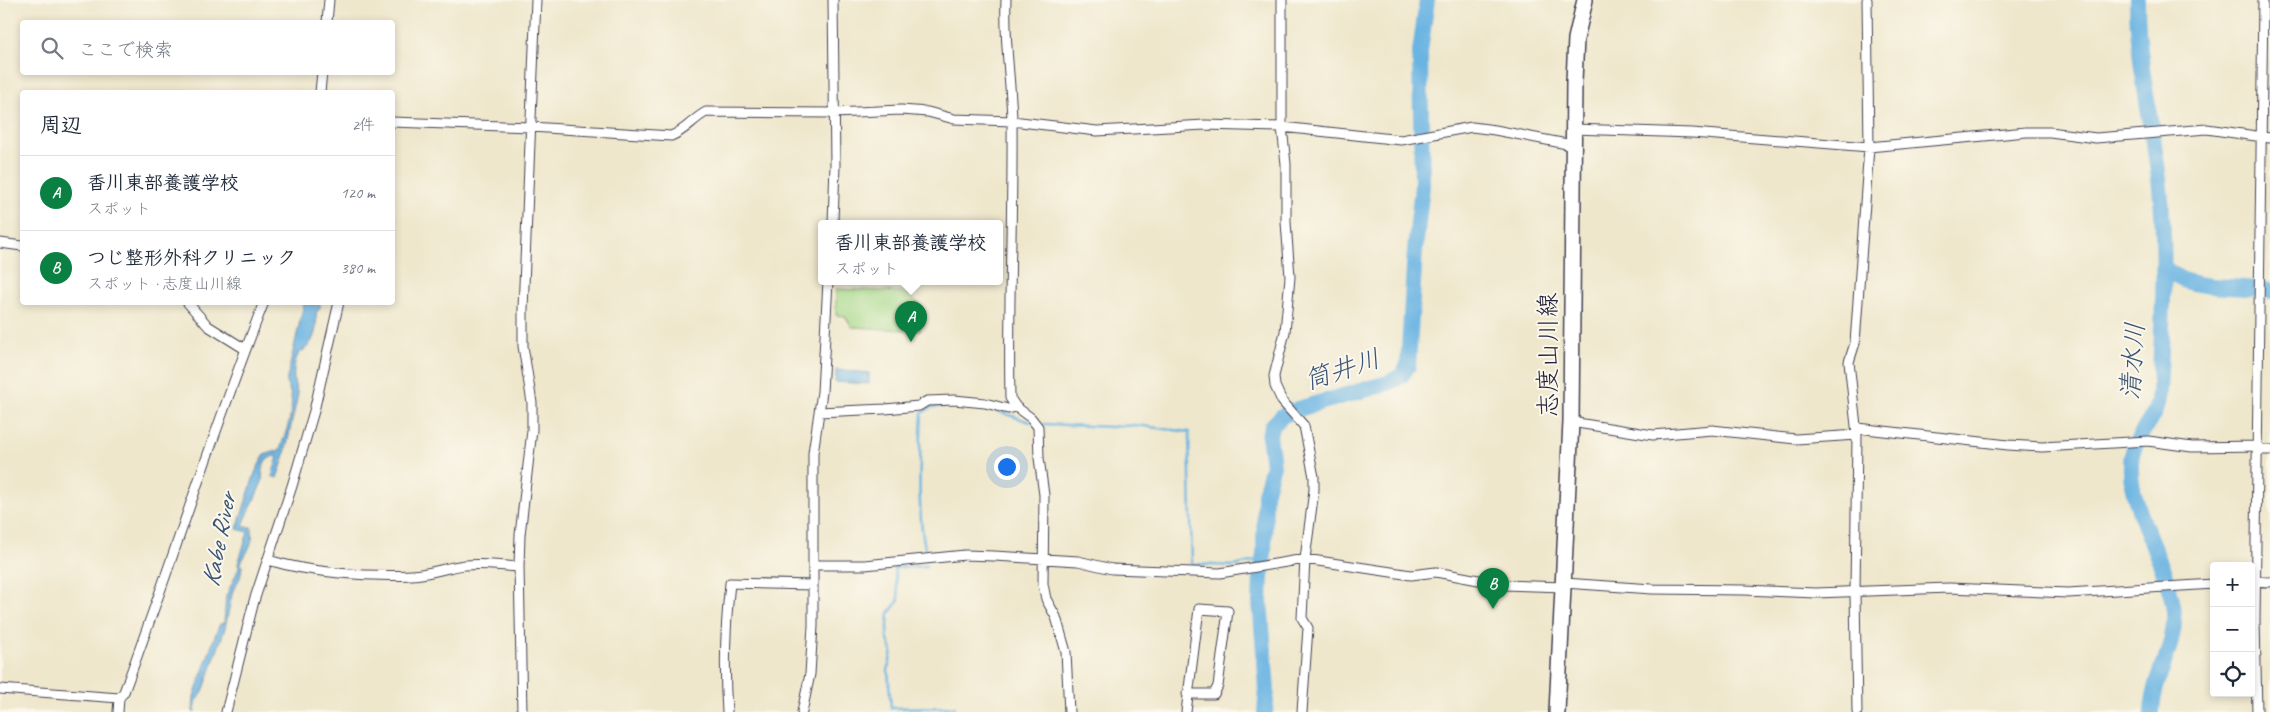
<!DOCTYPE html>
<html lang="ja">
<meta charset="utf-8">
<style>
:root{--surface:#fff;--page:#f2f2f3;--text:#1f2937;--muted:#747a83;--line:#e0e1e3;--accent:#0b8043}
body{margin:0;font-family:Caveat,"Klee One",sans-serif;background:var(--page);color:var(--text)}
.controls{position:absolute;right:15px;bottom:15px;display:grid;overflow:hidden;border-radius:5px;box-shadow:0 2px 8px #0003}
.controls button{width:45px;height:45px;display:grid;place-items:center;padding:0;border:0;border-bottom:1px solid var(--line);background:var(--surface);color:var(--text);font:25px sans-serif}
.you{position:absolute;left:1006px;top:466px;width:18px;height:18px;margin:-12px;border:4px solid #fff;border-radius:50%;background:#1a73e8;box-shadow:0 0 0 8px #1a73e833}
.badge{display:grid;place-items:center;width:32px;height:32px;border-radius:50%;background:var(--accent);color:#fff;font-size:16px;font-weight:700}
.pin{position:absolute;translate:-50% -41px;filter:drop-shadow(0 1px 2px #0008)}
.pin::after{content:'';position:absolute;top:26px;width:18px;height:15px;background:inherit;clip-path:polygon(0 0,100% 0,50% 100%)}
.popup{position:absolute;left:818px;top:220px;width:185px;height:65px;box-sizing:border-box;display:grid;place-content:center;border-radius:5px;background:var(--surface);filter:drop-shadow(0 1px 4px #0005);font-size:16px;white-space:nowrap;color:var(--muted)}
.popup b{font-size:19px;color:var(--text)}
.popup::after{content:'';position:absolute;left:50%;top:100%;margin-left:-10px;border:10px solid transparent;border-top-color:var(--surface)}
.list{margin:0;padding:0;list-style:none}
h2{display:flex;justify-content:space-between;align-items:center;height:65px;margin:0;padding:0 20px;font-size:21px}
h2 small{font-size:16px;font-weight:400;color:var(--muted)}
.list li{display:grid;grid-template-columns:32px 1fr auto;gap:15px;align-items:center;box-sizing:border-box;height:75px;padding:0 20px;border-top:1px solid var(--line)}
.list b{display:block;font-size:19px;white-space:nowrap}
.list p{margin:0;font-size:16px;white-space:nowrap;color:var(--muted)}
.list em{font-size:16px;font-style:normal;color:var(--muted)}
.icon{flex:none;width:28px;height:28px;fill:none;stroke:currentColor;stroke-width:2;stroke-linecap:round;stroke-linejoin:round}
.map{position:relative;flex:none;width:2270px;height:712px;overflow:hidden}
.search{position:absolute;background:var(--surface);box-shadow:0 2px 8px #0003;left:20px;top:20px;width:375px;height:55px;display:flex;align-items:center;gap:12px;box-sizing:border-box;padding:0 18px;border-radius:5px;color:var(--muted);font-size:19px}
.panel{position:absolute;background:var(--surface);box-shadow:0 2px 8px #0003;left:20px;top:90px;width:375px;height:215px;border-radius:5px}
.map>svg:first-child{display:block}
.green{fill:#a5d887;stroke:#647d61}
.water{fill:#6ab4e2;stroke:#466b8e}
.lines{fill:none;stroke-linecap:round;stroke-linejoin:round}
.stream{stroke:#6ab4e2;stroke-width:2.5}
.river{stroke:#6ab4e2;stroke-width:16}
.street-casing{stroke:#414051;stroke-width:11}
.primary-casing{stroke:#414051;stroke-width:18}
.street{stroke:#fff;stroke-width:9}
.primary{stroke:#fff;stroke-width:15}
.labels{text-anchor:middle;stroke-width:4;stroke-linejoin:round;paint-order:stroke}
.street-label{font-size:25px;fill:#22223b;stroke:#fbf7ec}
.water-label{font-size:26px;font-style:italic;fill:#3b5575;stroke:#fbf7ec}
</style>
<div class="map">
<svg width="2270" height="712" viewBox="0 0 2270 712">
<rect width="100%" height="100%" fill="#fbf7ec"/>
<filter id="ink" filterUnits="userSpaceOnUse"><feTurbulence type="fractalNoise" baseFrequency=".02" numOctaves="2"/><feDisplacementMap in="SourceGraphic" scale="10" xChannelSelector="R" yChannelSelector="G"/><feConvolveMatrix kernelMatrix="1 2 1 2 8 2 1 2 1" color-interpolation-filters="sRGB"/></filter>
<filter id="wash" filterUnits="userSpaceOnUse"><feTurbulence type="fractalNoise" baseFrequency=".0096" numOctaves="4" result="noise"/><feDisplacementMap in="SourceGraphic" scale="20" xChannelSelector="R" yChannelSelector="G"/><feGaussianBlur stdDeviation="1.12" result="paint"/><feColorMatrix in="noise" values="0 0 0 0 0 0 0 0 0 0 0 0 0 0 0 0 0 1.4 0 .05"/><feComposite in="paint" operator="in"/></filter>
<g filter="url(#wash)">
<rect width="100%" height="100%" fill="#efe7cc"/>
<path class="green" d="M 836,289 L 904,292 L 921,305 L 920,331 L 852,327 L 845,316 L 836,315 Z"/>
<path class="water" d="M 304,303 L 320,303 L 320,309 L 316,312 C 318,328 314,346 299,353 C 292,365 292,382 298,394 L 284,458 L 277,478 L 272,476 L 278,457 L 273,456 L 265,461 L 263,468 L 262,482 L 243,525 L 244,527 L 251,527 C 256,538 247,553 241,562 L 242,567 L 240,578 L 233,590 L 225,628 L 203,692 L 196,702 L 195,712 L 193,712 L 194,697 L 216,633 L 220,624 L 224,623 L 226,596 L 239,568 L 238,564 L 248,532 L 237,529 L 255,473 L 264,455 L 280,450 C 286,430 299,403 286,383 Z
M 836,370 L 869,373 L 869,384 L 835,382 Z"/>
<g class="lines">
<path class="stream" d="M 991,409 L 1030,422
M 1044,424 L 1111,427 L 1135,425 L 1189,432 L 1192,564 L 1234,566 L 1263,559
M 926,553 C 916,508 920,459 922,413 L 932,407 L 968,405
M 926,566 L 894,568 L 899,600 L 889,613 L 887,637 L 892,651 L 888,670 L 891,708 L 955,707"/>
<path class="river" d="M 2137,0 C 2137,63 2153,125 2160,188 C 2167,256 2162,325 2159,393 C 2158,399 2157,406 2155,411 C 2148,426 2135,439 2132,455 C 2123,503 2169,563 2174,612 C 2177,646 2153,678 2152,712
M 2163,267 C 2169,271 2176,277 2183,280 C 2210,290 2242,285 2270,291
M 1265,712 L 1267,689 L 1260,601 L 1261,578 L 1264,553 L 1265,494 L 1273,465 L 1269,435 L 1272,426 L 1282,416 L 1298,409 L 1388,383 L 1401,376 L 1408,366 L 1415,250 L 1422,186 L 1420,52 L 1427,0"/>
</g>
</g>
<g filter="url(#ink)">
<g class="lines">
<g class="street-casing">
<path id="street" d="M 833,0 L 835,165 L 833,223
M 1006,0 C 1004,41 1011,80 1012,121 C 1013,213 1008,306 1010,398 L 1016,407 L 1031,418 L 1038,427 L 1039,458 L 1044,495 L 1043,584 L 1046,599 L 1056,617 L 1066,652 L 1069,712
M 1282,0 L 1282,127 L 1286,164 L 1286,222 L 1290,277 L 1285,332 L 1274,376 L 1275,386 L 1282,401 L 1304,426 L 1314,477 L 1314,490 L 1305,559 L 1302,618 L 1308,628 L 1302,712
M 327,22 L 329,0
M 320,92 L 322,72
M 392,122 L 531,127 L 671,136 C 685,131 693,119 706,112 L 834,113 L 901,110 L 928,112 L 954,119 L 1012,121 L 1097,131 L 1205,125 L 1282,127 L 1401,140 L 1472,127 L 1495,130 L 1572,145
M 1573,129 L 1692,133 L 1869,147 L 2026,132 L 2050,132 L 2096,138 L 2207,129 L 2270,138
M 0,243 L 22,246
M 187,302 L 208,326 L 245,349
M 819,412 L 885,409 L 919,406 L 927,401 L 954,400 L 985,403 L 1008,409 L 1016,407
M 1571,422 L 1653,435 L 1712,430 L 1796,439 L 1857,435
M 1857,428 L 2008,445 L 2042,447 L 2148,441 L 2192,447 L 2258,446
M 2258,450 L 2270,450
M 268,560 C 311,573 367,577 412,575 C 430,574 447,567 465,565 C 483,563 501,566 519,567
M 813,565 L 865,565 L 965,555 L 994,556 L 1078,561 L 1112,569 L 1220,573 L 1305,559 L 1411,575 L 1436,572 L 1505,585 L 1564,587
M 2251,581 L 2270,582
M 1564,583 L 1652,589 L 1744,590 L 1816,593 L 1949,588 L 2068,593 L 2214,584
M 0,689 L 119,698
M 118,712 L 119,698 L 124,692 C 172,563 213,431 264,302
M 226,712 L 254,601 L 292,486 L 314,411 L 339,302
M 522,712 L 519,567 L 520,535 L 532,430 L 532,403 L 523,346 L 523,309 L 536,0
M 727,712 C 724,668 725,627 730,583 L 813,585
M 802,712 L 810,674 L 813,626 L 813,453 L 822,392 L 828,281
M 1186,712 L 1199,609 L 1228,611 L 1218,686 L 1214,694 L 1187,694
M 1857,712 L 1855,593 L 1857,435 L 1849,362 L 1855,343 L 1869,147 L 1867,0
M 2257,712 L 2255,620 L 2263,0"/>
</g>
<g class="primary-casing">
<path id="primary" d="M 1557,712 L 1571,422 L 1574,81 L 1576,39 L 1585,0"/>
</g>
<use href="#street" class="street"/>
<use href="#primary" class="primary"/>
</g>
</g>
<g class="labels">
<g class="street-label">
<text transform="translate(1547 355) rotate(-90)" y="9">志度山川線</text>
</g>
<g class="water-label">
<text transform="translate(2132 361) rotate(-86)" y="9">清水川</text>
<text transform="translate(1342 369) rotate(-18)" y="9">筒井川</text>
<text transform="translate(218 540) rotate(-79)" y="9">Kabe River</text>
</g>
</g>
</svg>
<div class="controls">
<button>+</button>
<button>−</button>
<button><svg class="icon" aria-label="locate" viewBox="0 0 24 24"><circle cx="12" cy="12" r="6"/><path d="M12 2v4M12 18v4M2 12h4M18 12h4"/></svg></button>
</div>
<div class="you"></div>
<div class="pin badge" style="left:911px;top:342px">A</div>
<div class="popup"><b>香川東部養護学校</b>スポット</div>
<div class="pin badge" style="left:1493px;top:609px">B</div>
<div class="search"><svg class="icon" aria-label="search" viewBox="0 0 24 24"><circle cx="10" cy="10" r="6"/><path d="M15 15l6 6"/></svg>ここで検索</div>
<section class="panel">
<h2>周辺<small>2件</small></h2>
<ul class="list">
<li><span class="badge">A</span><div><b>香川東部養護学校</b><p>スポット</p></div><em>120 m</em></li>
<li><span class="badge">B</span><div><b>つじ整形外科クリニック</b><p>スポット · 志度山川線</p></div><em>380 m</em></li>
</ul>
</section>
</div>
